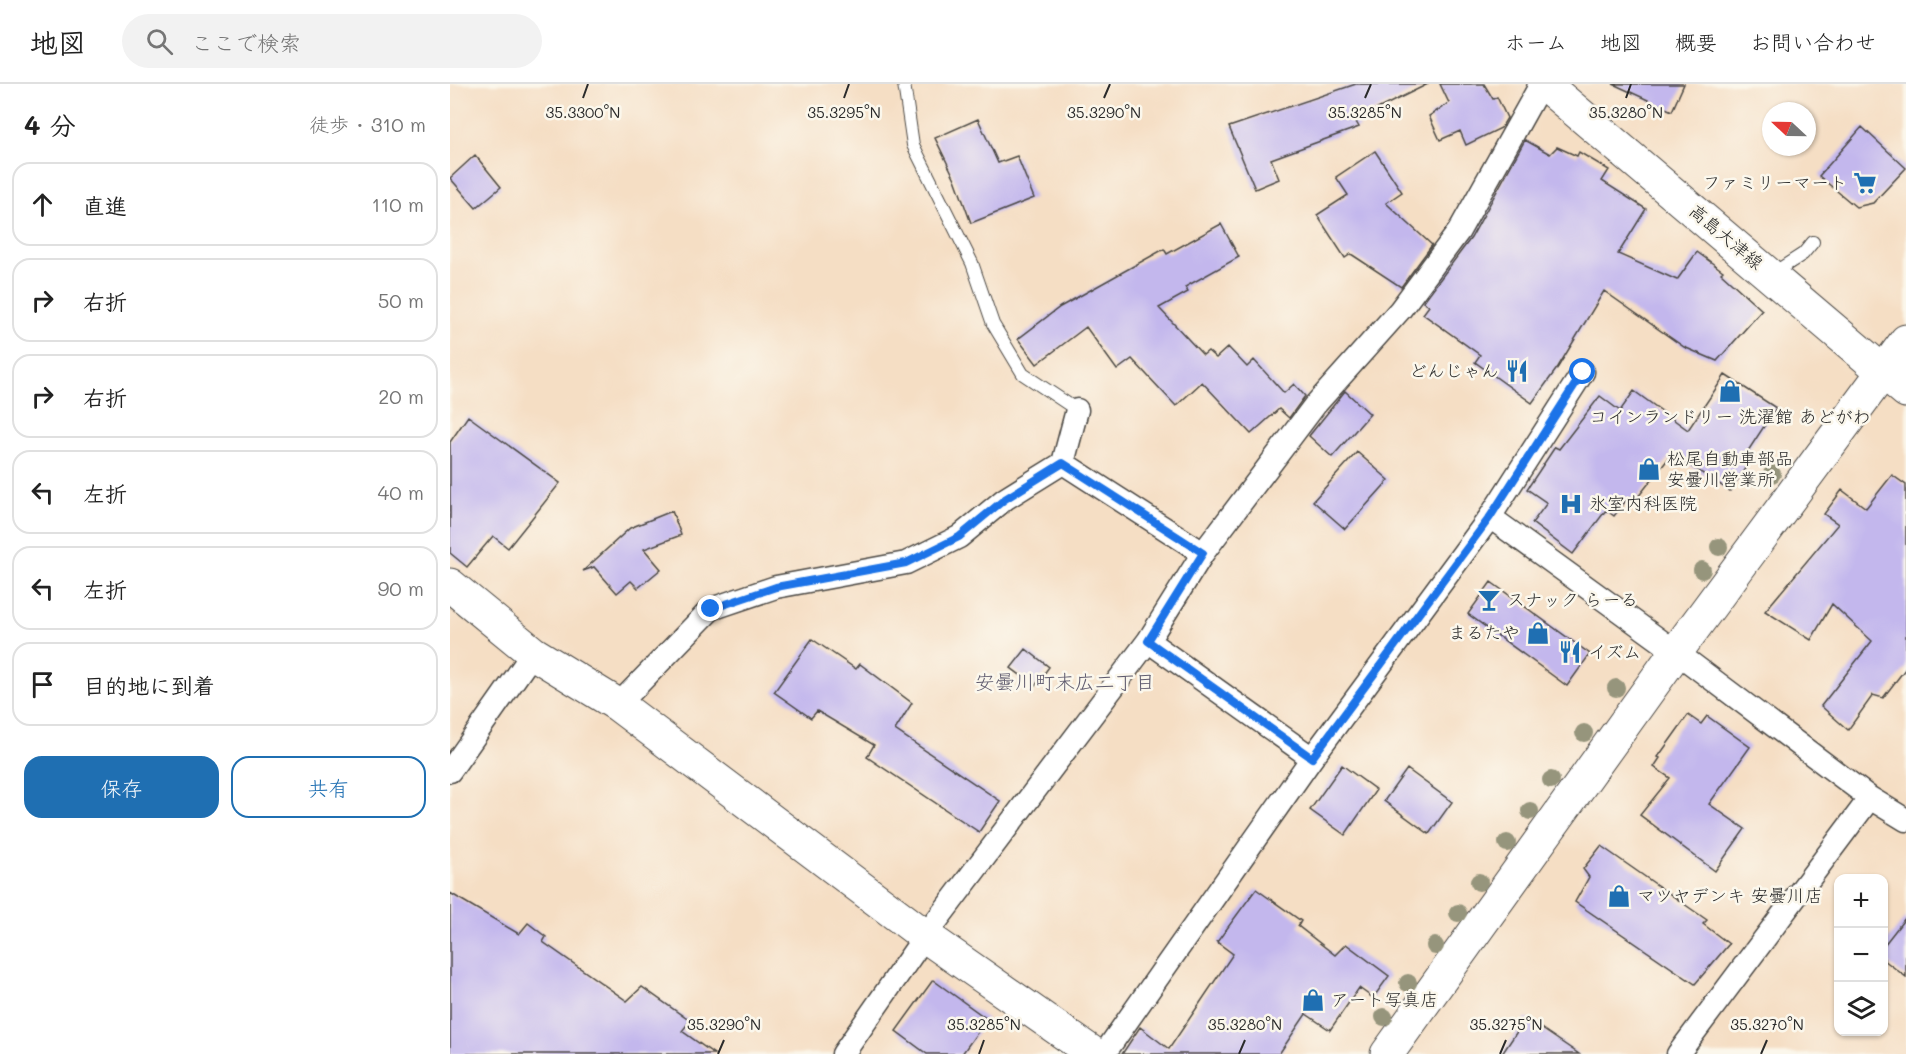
<!DOCTYPE html>
<html lang="ja">
<meta charset="utf-8">
<style>
:root{--surface:#fff;--page:#f2f2f2;--text:#222;--muted:#767676;--line:#e0e0e0;--accent:#1f6fb2}
body{margin:0;font-family:Mali,"Klee One",sans-serif;background:var(--page);color:var(--text)}
.controls{position:absolute;right:18px;bottom:18px;display:grid;overflow:hidden;border-radius:12px;box-shadow:0 2px 4px #0004}
.controls button{width:54px;height:54px;display:grid;place-items:center;padding:0;border:0;border-bottom:2px solid var(--line);background:var(--surface);color:var(--text);font:30px sans-serif}
.compass{position:absolute;left:1312px;top:18px;width:54px;height:54px;border-radius:50%;background:var(--surface);box-shadow:0 2px 4px #0004;rotate:292deg}
.stop{position:absolute;width:18px;height:18px;margin:-14px;border:4px solid #1a73e8;border-radius:50%;background:#fff}
.stop.end{background:#1a73e8;border-color:#fff;box-shadow:0 2px 6px #0008}
.list{margin:0;padding:0;list-style:none}
h2{display:flex;justify-content:space-between;align-items:center;height:78px;margin:0;padding:0 24px;font-size:26px}
h2 small{font-size:20px;font-weight:400;color:var(--muted)}
.list li{display:grid;grid-template-columns:39px 1fr auto;gap:18px;align-items:center;box-sizing:border-box;height:84px;margin:0 12px 12px;padding:0 12px;border:2px solid var(--line);border-radius:18px}
.list b{display:block;font-size:22px;white-space:nowrap}
.list em{font-size:20px;font-style:normal;color:var(--muted)}
.actions{display:flex;gap:12px;padding:18px 24px}
.actions a{flex:1;padding:14px 0;border:2px solid var(--accent);border-radius:18px;text-align:center;font-size:21px;color:var(--accent)}
.actions .main{background:var(--accent);color:#fff}
.icon{flex:none;width:33px;height:33px;fill:none;stroke:currentColor;stroke-width:2;stroke-linecap:round;stroke-linejoin:round}
.map{position:relative;flex:none;width:1456px;height:970px;overflow:hidden}
header{display:flex;align-items:center;gap:36px;box-sizing:border-box;height:84px;padding:0 30px;background:var(--surface);border-bottom:2px solid var(--line)}
header strong{font-size:28px}
nav{display:flex;gap:33px;margin-inline-start:auto;font-size:21px}
.search{width:420px;height:54px;background:var(--page);display:flex;align-items:center;gap:15px;box-sizing:border-box;padding:0 21px;border-radius:33px;color:var(--muted);font-size:22px}
main{display:flex}
aside{flex:1;background:var(--surface)}
.map>svg:first-child{display:block}
.building{fill:#c3b7ed}
.lines{fill:none;stroke-linecap:round;stroke-linejoin:round}
.lane-casing{stroke:#494642;stroke-width:14}
.street-casing{stroke:#494642;stroke-width:25}
.secondary-casing{stroke:#494642;stroke-width:35}
.lane{stroke:#fff;stroke-width:12}
.street{stroke:#fff;stroke-width:22}
.secondary{stroke:#fff;stroke-width:33}
.tree{fill:#96957c}
.route{stroke:#1a73e8;stroke-width:8}
.ticks{fill:none;stroke:#2b2b2b;stroke-width:2}
.labels{text-anchor:middle;stroke-width:5;stroke-linejoin:round;paint-order:stroke}
.poi-label{font-size:18px;fill:#2b2b2b;stroke:#fbf7ec;text-anchor:start}
.street-label{font-size:18px;fill:#2b2b2b;stroke:#fbf7ec}
.neighbourhood-label{font-size:20px;fill:#605c6f;stroke:#fbf7ec}
.ticks-label{font-size:15px;text-anchor:middle;fill:#2b2b2b;stroke:#fbf7ec;stroke-width:5;stroke-linejoin:round;paint-order:stroke}
</style>
<header>
<strong>地図</strong>
<div class="search"><svg class="icon" aria-label="search" viewBox="0 0 24 24"><circle cx="10" cy="10" r="6"/><path d="M15 15l6 6"/></svg>ここで検索</div>
<nav><a>ホーム</a><a>地図</a><a>概要</a><a>お問い合わせ</a></nav>
</header>
<main>
<aside>
<h2>4 分<small>徒歩 · 310 m</small></h2>
<ul class="list">
<li><svg class="icon" aria-label="ahead" viewBox="0 0 24 24"><path d="M12 20V5M6 11l6-6 6 6"/></svg><div><b>直進</b></div><em>110 m</em></li>
<li><svg class="icon" aria-label="right" viewBox="0 0 24 24"><path d="M7 20v-9h11M14 6l5 5-5 5"/></svg><div><b>右折</b></div><em>50 m</em></li>
<li><svg class="icon" aria-label="right" viewBox="0 0 24 24"><path d="M7 20v-9h11M14 6l5 5-5 5"/></svg><div><b>右折</b></div><em>20 m</em></li>
<li><svg class="icon" aria-label="left" viewBox="0 0 24 24"><path d="M17 20v-9H6M10 6l-5 5 5 5"/></svg><div><b>左折</b></div><em>40 m</em></li>
<li><svg class="icon" aria-label="left" viewBox="0 0 24 24"><path d="M17 20v-9H6M10 6l-5 5 5 5"/></svg><div><b>左折</b></div><em>90 m</em></li>
<li><svg class="icon" aria-label="arrive" viewBox="0 0 24 24"><path d="M6 21V4h12l-3 4 3 4H6"/></svg><div><b>目的地に到着</b></div></li>
</ul>
<div class="actions"><a class="main">保存</a><a>共有</a></div>
</aside>
<div class="map">
<svg width="1456" height="970" viewBox="0 0 1456 970">
<rect width="100%" height="100%" fill="#fbf7ec"/>
<filter id="ink" filterUnits="userSpaceOnUse"><feTurbulence type="fractalNoise" baseFrequency=".0167" numOctaves="2"/><feDisplacementMap in="SourceGraphic" scale="12" xChannelSelector="R" yChannelSelector="G"/><feConvolveMatrix kernelMatrix="1 2 1 2 8 2 1 2 1" color-interpolation-filters="sRGB"/></filter>
<filter id="wash" filterUnits="userSpaceOnUse"><feTurbulence type="fractalNoise" baseFrequency=".008" numOctaves="4" result="noise"/><feDisplacementMap in="SourceGraphic" scale="24" xChannelSelector="R" yChannelSelector="G"/><feGaussianBlur stdDeviation="1.35" result="paint"/><feColorMatrix in="noise" values="0 0 0 0 0 0 0 0 0 0 0 0 0 0 0 0 0 1.4 0 .05"/><feComposite in="paint" operator="in"/></filter>
<g filter="url(#wash)">
<rect width="100%" height="100%" fill="#f5dec4"/>
<g id="blocks">
<path class="building" d="M 906,0 L 978,0 L 905,36 L 909,43 L 821,75 L 829,95 L 805,105 L 779,43 Z
M 990,0 L 1034,0 L 1043,15 L 1047,13 L 1057,34 L 1051,44 L 1016,61 L 1010,47 L 990,56 L 979,32 L 999,19 Z
M 1163,0 L 1234,0 L 1222,27 Z
M 528,35 L 548,79 L 567,72 L 584,114 L 521,139 L 505,95 L 485,54 Z
M 1412,43 L 1456,84 L 1423,119 L 1406,123 L 1369,92 Z
M 1075,56 L 1100,70 L 1107,63 L 1127,72 L 1129,68 L 1159,86 L 1152,97 L 1196,125 L 1168,170 L 1227,196 L 1247,168 L 1273,187 L 1271,189 L 1312,226 L 1267,277 L 1234,263 L 1154,207 L 1108,283 L 1082,319 L 1025,278 L 1030,271 L 973,230 L 979,222 L 973,218 L 1021,154 Z
M 925,67 L 952,108 L 936,119 L 982,161 L 951,203 L 901,170 L 895,174 L 867,131 L 898,111 L 886,93 Z
M 25,71 L 51,103 L 26,124 L 0,94 Z
M 771,140 L 789,173 L 735,203 L 738,208 L 709,224 L 753,271 L 758,267 L 766,274 L 778,263 L 797,283 L 804,276 L 834,309 L 844,300 L 855,312 L 839,334 L 829,325 L 801,350 L 752,298 L 726,322 L 682,275 L 667,286 L 636,243 L 587,280 L 568,255 L 610,223 L 714,165 L 717,170 Z
M 1275,291 L 1326,324 L 1294,373 L 1300,377 L 1280,407 L 1222,370 L 1184,418 L 1178,414 L 1164,432 L 1156,426 L 1123,470 L 1082,439 L 1097,419 L 1077,405 L 1105,363 L 1109,365 L 1150,312 L 1170,327 L 1184,307 L 1238,346 Z
M 895,307 L 920,330 L 882,373 L 859,352 Z
M 18,332 L 110,399 L 58,464 L 43,452 L 17,483 L 0,469 L 0,358 Z
M 907,368 L 939,396 L 895,445 L 863,417 Z
M 1442,391 L 1456,401 L 1456,584 L 1433,614 L 1423,611 L 1398,646 L 1371,622 L 1422,557 L 1382,520 L 1361,556 L 1315,527 L 1388,440 L 1374,430 L 1392,406 L 1416,424 Z
M 222,427 L 231,451 L 194,465 L 211,485 L 188,504 L 181,497 L 167,509 L 144,483 L 133,487 L 180,444 Z
M 1041,498 L 1140,570 L 1117,602 L 1018,530 Z
M 362,555 L 406,585 L 410,580 L 462,619 L 445,646 L 550,717 L 529,748 L 417,673 L 424,661 L 367,627 L 361,634 L 324,608 Z
M 576,565 L 599,583 L 585,602 L 561,584 Z
M 1238,631 L 1251,640 L 1257,632 L 1300,663 L 1259,720 L 1295,745 L 1265,787 L 1190,731 L 1220,694 L 1204,683 L 1210,674 L 1208,673 Z
M 892,681 L 926,706 L 895,751 L 860,726 Z
M 957,685 L 1002,718 L 979,750 L 934,717 Z
M 1151,762 L 1257,836 L 1253,840 L 1279,860 L 1245,900 L 1125,818 L 1139,793 L 1133,785 Z
M 806,805 L 851,837 L 848,842 L 885,871 L 896,860 L 939,892 L 923,914 L 909,904 L 880,946 L 856,930 L 829,970 L 672,970 L 690,943 L 719,965 L 783,870 L 767,858 Z
M 0,809 L 69,850 L 78,839 L 96,853 L 93,858 L 177,917 L 192,903 L 240,937 L 232,947 L 264,970 L 0,970 Z
M 1456,833 L 1456,893 L 1434,876 L 1434,861 Z
M 483,896 L 537,935 L 512,970 L 477,970 L 446,947 Z
M 1076,934 L 1129,970 L 1052,970 Z"/>
</g>
</g>
<g filter="url(#ink)">
<use href="#blocks" fill-opacity="0" stroke="#494642" stroke-width="1.5"/>
<g class="lines">
<g class="lane-casing">
<path id="lane" d="M 454,0 L 463,61 L 522,179 L 543,240 L 573,290 L 627,326
M 1322,190 L 1353,170 L 1363,158"/>
</g>
<g class="street-casing">
<path id="street" d="M 613,379 L 627,326
M 1040,433 L 1226,568 L 1420,714 L 1456,736
M 698,557 L 862,674
M 168,621 L 261,525 L 326,503 L 456,479 L 509,453 L 555,415 L 613,379 L 753,469
M 0,687 L 83,569
M 393,970 L 475,852 L 698,557 L 753,469 L 865,321 L 950,226 L 1009,147 L 1091,0
M 654,970 L 862,674 L 1040,433 L 1133,288
M 1228,970 L 1420,714"/>
</g>
<g class="secondary-casing">
<path id="secondary" d="M 1094,0 L 1456,307
M 0,501 L 83,569 L 168,621 L 475,852 L 644,970
M 937,970 L 1226,568 L 1456,257"/>
</g>
<use href="#lane" class="lane"/>
<use href="#street" class="street"/>
<use href="#secondary" class="secondary"/>
</g>
<g class="tree">
<circle cx="1322" cy="390" r="9"/>
<circle cx="1269" cy="463" r="9"/>
<circle cx="1252" cy="486" r="9"/>
<circle cx="1166" cy="604" r="9"/>
<circle cx="1134" cy="649" r="9"/>
<circle cx="1101" cy="696" r="9"/>
<circle cx="1080" cy="727" r="9"/>
<circle cx="1057" cy="759" r="9"/>
<circle cx="1029" cy="798" r="9"/>
<circle cx="1008" cy="829" r="9"/>
<circle cx="985" cy="862" r="9"/>
<circle cx="958" cy="899" r="9"/>
<circle cx="934" cy="933" r="9"/>
</g>
</g>
<g class="lines" filter="url(#ink)">
<path class="route" d="M 261,525 L 326,503 L 456,479 L 509,453 L 555,415 L 613,379 L 753,469 L 698,557 L 862,674 L 1040,433 L 1133,288"/>
</g>
<path class="ticks" d="M 133,14 L 138,0M 394,14 L 399,0M 654,14 L 660,0M 915,14 L 921,0M 1176,14 L 1181,0M 268,970 L 274,956M 529,970 L 534,956M 789,970 L 795,956M 1050,970 L 1056,956M 1311,970 L 1317,956"/>
<defs>
<g id="supermarket-bare" transform="scale(1.8)"><path d="M-6-5.5h2.5l.6 2H6L4.5 2H-2.5L-4.4-4H-6ZM-1.5 3.2a1.3 1.3 0 1 0 .1 0ZM3 3.2a1.3 1.3 0 1 0 .1 0Z" fill="#1f6fb2" stroke="#fbf7ec" stroke-width="2.5" paint-order="stroke"/></g>
<g id="restaurant-bare" transform="scale(1.8)"><path d="M-5-6h1v4h1v-4h1v4h1v-4h1v5L-1.5 .5V6h-2V.5L-5-1ZM5-6V6H3V1.5H1.5Q1.5-4 5-6Z" fill="#1f6fb2" stroke="#fbf7ec" stroke-width="2.5" paint-order="stroke"/></g>
<g id="shop-bare" transform="scale(1.8)"><path d="M-5-2.5h2.3a2.7 3.5 0 0 1 5.4 0H5L5.5 6h-11ZM-1.5-2.5h3a1.5 2.3 0 0 0-3 0Z" fill="#1f6fb2" stroke="#fbf7ec" stroke-width="2.5" paint-order="stroke"/></g>
<g id="hospital-bare" transform="scale(1.8)"><path d="M-5-5h3v3.5h4V-5h3V5h-3V1.5h-4V5h-3Z" fill="#1f6fb2" stroke="#fbf7ec" stroke-width="2.5" paint-order="stroke"/></g>
<g id="bar-bare" transform="scale(1.8)"><path d="M-6-5H6L.8 .8V4.5H3.5V6h-7V4.5H-.8V.8Z" fill="#1f6fb2" stroke="#fbf7ec" stroke-width="2.5" paint-order="stroke"/></g>
</defs>
<g fill-rule="evenodd">
<use href="#supermarket-bare" x="1415" y="99"/>
<use href="#restaurant-bare" x="1067" y="287"/>
<use href="#shop-bare" x="1280" y="307"/>
<use href="#shop-bare" x="1199" y="385"/>
<use href="#hospital-bare" x="1121" y="420"/>
<use href="#bar-bare" x="1039" y="516"/>
<use href="#shop-bare" x="1088" y="549"/>
<use href="#restaurant-bare" x="1120" y="568"/>
<use href="#shop-bare" x="1169" y="812"/>
<use href="#shop-bare" x="863" y="916"/>
</g>
<g class="labels">
<g class="poi-label">
<text x="1397" y="105" text-anchor="end">ファミリーマート</text>
<text x="1049" y="293" text-anchor="end">どんじゃん</text>
<text x="1280" y="339" text-anchor="middle">コインランドリー 洗濯館 あどがわ</text>
<text x="1217" y="381">松尾自動車部品<tspan x="1217" dy="21">安曇川営業所</tspan></text>
<text x="1139" y="426">氷室内科医院</text>
<text x="1057" y="522">スナック らーる</text>
<text x="1070" y="555" text-anchor="end">まるたや</text>
<text x="1138" y="574">イズム</text>
<text x="1187" y="818">マツヤデンキ 安曇川店</text>
<text x="881" y="922">アート写真店</text>
</g>
<g class="street-label">
<text transform="translate(1276 153) rotate(40)" y="6">高島大津線</text>
</g>
<g class="neighbourhood-label">
<text x="615" y="605">安曇川町末広二丁目</text>
</g>
</g>
<g class="ticks-label">
<text x="1176" y="34">35.3280°N</text>
<text x="133" y="34">35.3300°N</text>
<text x="394" y="34">35.3295°N</text>
<text x="654" y="34">35.3290°N</text>
<text x="915" y="34">35.3285°N</text>
<text x="274" y="946">35.3290°N</text>
<text x="534" y="946">35.3285°N</text>
<text x="795" y="946">35.3280°N</text>
<text x="1056" y="946">35.3275°N</text>
<text x="1317" y="946">35.3270°N</text>
</g>
</svg>
<div class="controls">
<button>+</button>
<button>−</button>
<button><svg class="icon" aria-label="layers" viewBox="0 0 24 24"><path d="M12 4l9 5-9 5-9-5zM3 14l9 5 9-5"/></svg></button>
</div>
<svg class="compass" viewBox="-18 -18 36 36"><path d="M0-13l5 13h-10z" fill="#e53935"/><path d="M0 13l5-13h-10z" fill="#767676"/></svg>
<div class="stop" style="left:1133px;top:288px"></div>
<div class="stop end" style="left:261px;top:525px"></div>
</div>
</main>
